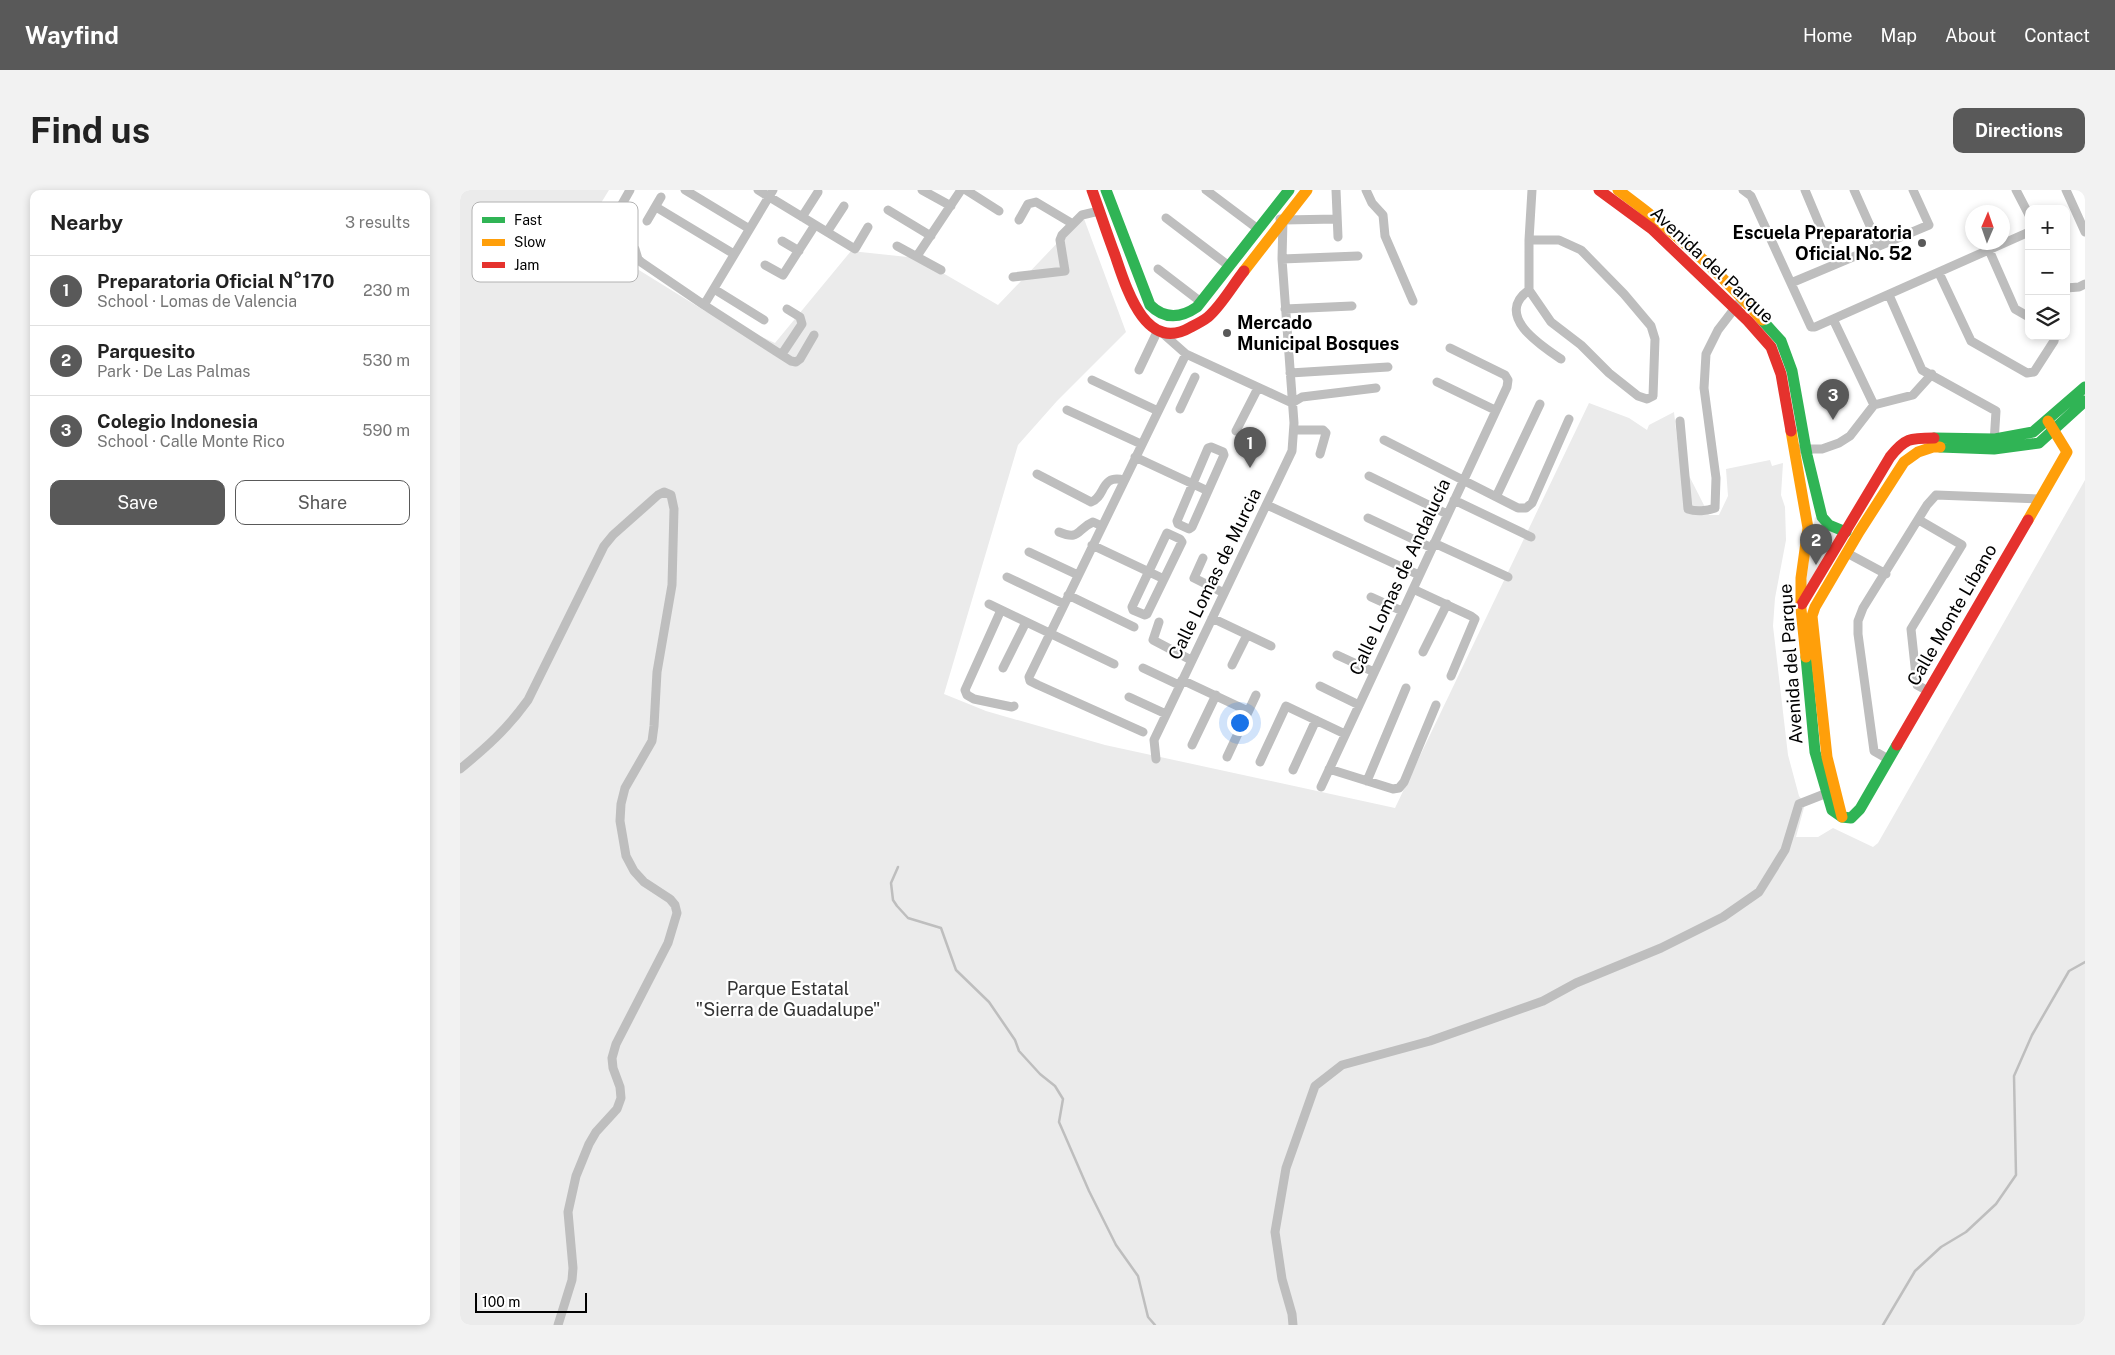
<!DOCTYPE html>
<meta charset="utf-8">
<style>
:root{--surface:#fff;--page:#f2f2f2;--text:#222;--muted:#767676;--line:#e0e0e0;--accent:#595959}
body{margin:0;font-family:"Public Sans",sans-serif;background:var(--page);color:var(--text)}
.controls{position:absolute;right:15px;top:15px;display:grid;overflow:hidden;border-radius:10px;box-shadow:0 2px 8px #0003}
.controls button{width:45px;height:45px;display:grid;place-items:center;padding:0;border:0;border-bottom:1px solid var(--line);background:var(--surface);color:var(--text);font:25px sans-serif}
.compass{position:absolute;left:1505px;top:15px;width:45px;height:45px;border-radius:50%;background:var(--surface);box-shadow:0 2px 8px #0003;rotate:2deg}
.scale{position:absolute;left:15px;bottom:12px;width:112px;box-sizing:border-box;padding-left:5px;border:2px solid #000;border-top:0;font-size:14px;line-height:18px;white-space:nowrap;color:#000;-webkit-text-stroke:4px #fff;paint-order:stroke}
.you{position:absolute;left:779px;top:532px;width:18px;height:18px;margin:-12px;border:4px solid #fff;border-radius:50%;background:#1a73e8;box-shadow:0 0 0 8px #1a73e833}
.badge{display:grid;place-items:center;width:32px;height:32px;border-radius:50%;background:var(--accent);color:#fff;font-size:16px;font-weight:700}
.pin{position:absolute;translate:-50% -41px;filter:drop-shadow(0 1px 2px #0008)}
.pin::after{content:'';position:absolute;top:26px;width:18px;height:15px;background:inherit;clip-path:polygon(0 0,100% 0,50% 100%)}
.list{margin:0;padding:0;list-style:none}
h2{display:flex;justify-content:space-between;align-items:center;height:65px;margin:0;padding:0 20px;font-size:21px}
h2 small{font-size:16px;font-weight:400;color:var(--muted)}
.list li{display:grid;grid-template-columns:32px 1fr auto;gap:15px;align-items:center;box-sizing:border-box;height:70px;padding:0 20px;border-top:1px solid var(--line)}
.list b{display:block;font-size:19px;white-space:nowrap}
.list p{margin:0;font-size:16px;white-space:nowrap;color:var(--muted)}
.list em{font-size:16px;font-style:normal;color:var(--muted)}
.actions{display:flex;gap:10px;padding:15px 20px}
.actions a{flex:1;padding:11px 0;border:1px solid var(--accent);border-radius:10px;text-align:center;font-size:18px;color:var(--accent)}
.actions .main{background:var(--accent);color:#fff}
.icon{flex:none;width:28px;height:28px;fill:none;stroke:currentColor;stroke-width:2;stroke-linecap:round;stroke-linejoin:round}
.map{position:relative;flex:none;width:1625px;height:1135px;overflow:hidden;border-radius:10px}
header{display:flex;align-items:center;gap:30px;box-sizing:border-box;height:70px;padding:0 25px;background:var(--accent);color:#fff}
header strong{font-size:24px}
nav{display:flex;gap:28px;margin-inline-start:auto;font-size:18px}
.intro{display:flex;align-items:center;justify-content:space-between;box-sizing:border-box;height:120px;padding:0 30px}
h1{margin:0;font-size:35px}
.button{padding:12px 22px;border-radius:10px;background:var(--accent);color:#fff;font-size:18px;font-weight:700}
main{display:flex;gap:30px;padding:0 30px}
aside{flex:1;background:var(--surface);border-radius:10px;box-shadow:0 2px 8px #0003}
.map>svg:first-child{display:block}
.green{fill:#ebebeb}
.lines{fill:none;stroke-linecap:round;stroke-linejoin:round}
.stream{stroke:#bebebe;stroke-width:2.5}
.street{stroke:#bebebe;stroke-width:9}
.fast{stroke:#30b455;stroke-width:11}
.slow{stroke:#ff9f0a;stroke-width:11}
.jam{stroke:#e5322d;stroke-width:11}
.poi-dot{fill:#595959;stroke:#fff;stroke-width:2}
.labels{text-anchor:middle;stroke-width:4.5;stroke-linejoin:round;paint-order:stroke}
.poi-label{font-size:18px;font-weight:bold;fill:#000;stroke:#fff;text-anchor:end}
.street-label{font-size:18px;fill:#000;stroke:#fff}
.park-label{font-size:18px;fill:#323232;stroke:#fff}
.key{fill:#fff;stroke:#b2b2b2;stroke-width:1}
.key-label{font-size:14px;fill:#000}
</style>
<header>
<strong>Wayfind</strong>
<nav><a>Home</a><a>Map</a><a>About</a><a>Contact</a></nav>
</header>
<div class="intro"><h1>Find us</h1><a class="button">Directions</a></div>
<main>
<aside>
<h2>Nearby<small>3 results</small></h2>
<ul class="list">
<li><span class="badge">1</span><div><b>Preparatoria Oficial N°170</b><p>School · Lomas de Valencia</p></div><em>230 m</em></li>
<li><span class="badge">2</span><div><b>Parquesito</b><p>Park · De Las Palmas</p></div><em>530 m</em></li>
<li><span class="badge">3</span><div><b>Colegio Indonesia</b><p>School · Calle Monte Rico</p></div><em>590 m</em></li>
</ul>
<div class="actions"><a class="main">Save</a><a>Share</a></div>
</aside>
<div class="map">
<svg width="1625" height="1135" viewBox="0 0 1625 1135">
<rect width="100%" height="100%" fill="#fff"/>
<path class="green" d="M 0,0 L 149,0 L 125,39 L 124,46 L 245,121 L 315,153 L 391,61 L 457,68 L 538,115 L 623,26 L 666,142 L 597,211 L 558,255 L 484,504 L 526,521 L 645,555 L 935,618 L 1129,213 L 1169,228 L 1187,240 L 1189,235 L 1214,222 L 1219,266 L 1249,325 L 1259,325 L 1268,306 L 1266,279 L 1310,270 L 1312,276 L 1323,273 L 1321,305 L 1325,317 L 1326,350 L 1315,408 L 1313,436 L 1328,565 L 1339,606 L 1345,614 L 1336,647 L 1358,647 L 1373,638 L 1413,657 L 1418,653 L 1625,290 L 1625,1135 L 0,1135 Z
M 1355,327 L 1368,338 L 1384,343 L 1344,407 Z"/>
<g class="lines">
<path class="stream" d="M 438,677 L 431,693 L 433,710 L 437,716 L 448,728 L 481,738 L 496,780 L 529,812 L 555,850 L 559,861 L 580,884 L 595,896 L 603,909 L 599,932 L 629,1001 L 656,1055 L 678,1086 L 688,1127 L 695,1135
M 1423,1135 L 1455,1081 L 1481,1057 L 1506,1042 L 1536,1014 L 1556,985 L 1554,886 L 1572,845 L 1609,781 L 1625,772"/>
<path class="street" d="M 170,0 L 148,39 L 175,59 L 178,69 L 181,72 L 244,115 L 331,171 L 336,172 L 340,169 L 354,145
M 225,0 L 288,38
M 298,0 L 395,59 L 408,37
M 462,0 L 491,16
M 506,0 L 539,21
M 746,0 L 798,39
M 876,0 L 878,47
M 906,0 L 912,13 L 923,25 L 925,46 L 953,111
M 1283,0 L 1291,6 L 1351,137 L 1355,137 L 1569,42
M 1345,0 L 1376,74
M 1394,0 L 1419,56
M 1556,0 L 1569,25
M 1606,0 L 1625,42
M 196,17 L 274,64
M 428,20 L 471,46
M 342,27 L 358,2
M 706,28 L 769,76
M 820,29 L 823,30 L 877,29
M 559,30 L 568,14 L 576,12 L 613,34
M 187,31 L 201,7
M 367,42 L 384,16
M 1069,50 L 1099,50 L 1121,60 L 1164,104 L 1191,136 L 1195,149 L 1193,206 L 1187,209 L 1178,206 L 1149,183 L 1121,155 L 1091,132 L 1069,100 L 1069,50 L 1072,0
M 322,51 L 339,61
M 437,56 L 481,80
M 1529,60 L 1555,119 L 1569,127
M 457,66 L 501,0
M 822,69 L 898,66
M 305,75 L 323,85 L 355,35
M 698,79 L 741,112
M 1479,83 L 1511,151 L 1567,183 L 1574,182 L 1594,151 L 1595,146
M 553,87 L 605,81 L 600,50 L 602,45 L 622,25 L 639,21
M 1331,93 L 1469,35 L 1453,0
M 1606,98 L 1619,97 L 1625,94
M 254,99 L 304,130
M 1069,100 C 1034,125 1080,155 1101,169
M 1429,105 L 1462,180 L 1536,221 L 1534,253
M 244,115 L 313,0
M 825,119 L 892,116
M 1373,129 L 1414,215
M 700,141 L 726,164 L 832,213 L 842,207 L 916,198
M 322,164 L 342,134 L 340,127 L 327,119
M 679,180 L 698,140
M 830,183 L 928,177
M 632,190 L 698,221
M 977,192 L 1035,220
M 720,219 L 735,187
M 607,220 L 681,254
M 1220,231 L 1228,319 C 1236,322 1247,321 1255,318 L 1256,288 L 1244,198 L 1246,164 L 1258,140 L 1278,114
M 834,240 L 863,240 L 866,243 L 860,264
M 776,241 L 798,198
M 924,250 L 1058,318 L 1066,318 L 1072,313 L 1109,229
M 751,257 L 763,262 L 764,265 L 732,337 L 729,339 L 718,334 L 717,331 L 748,258 Z
M 1340,259 L 1362,259 L 1379,253 L 1390,246 L 1414,215 L 1453,205 L 1472,184
M 675,267 L 748,301
M 577,284 L 631,312 C 646,307 640,284 664,290
M 909,286 L 987,324
M 1036,307 L 1080,214
M 994,310 L 1071,347
M 807,315 L 959,385
M 908,328 L 972,358
M 1459,330 L 1502,355 L 1451,439 L 1457,495 L 1468,501
M 599,342 C 621,351 616,339 633,332 L 642,336
M 707,343 L 720,349 L 722,352 L 687,424 L 685,425 L 673,420 L 672,417 Z
M 974,353 L 1048,387
M 632,355 L 704,389
M 569,362 L 618,385
M 1387,363 L 1426,384
M 743,368 L 734,388 L 764,403
M 547,387 L 604,414
M 953,399 L 1011,426 L 1015,429 L 991,486
M 608,405 L 674,437
M 911,407 L 942,421
M 529,414 L 654,474
M 541,420 L 505,500 L 507,505 L 514,509 L 552,517 L 554,516
M 752,428 L 811,456
M 699,432 L 693,450 L 731,470
M 963,462 L 987,414
M 877,465 L 914,482
M 772,475 L 787,445
M 543,478 L 566,432
M 683,478 L 719,495
M 722,490 L 788,521
M 860,496 L 899,515
M 669,507 L 706,524
M 683,542 L 578,495 L 570,491 L 569,487 L 726,164
M 732,555 L 756,505
M 767,567 L 796,505
M 696,569 L 694,550 L 832,261 L 834,233 L 822,69 L 823,30
M 1428,569 L 1414,561 L 1398,444 L 1398,431 L 1403,418 L 1467,315 L 1476,305 L 1580,309
M 800,572 L 826,516 L 885,544
M 0,579 C 27,557 47,539 68,510 L 144,356 L 153,345 L 198,305 L 204,302 L 211,305 L 214,319 L 212,395 L 197,482 L 194,536 L 192,551 L 165,598 L 161,614 L 160,631 L 166,666 L 174,681 L 184,692 L 210,709 L 215,715 L 217,723 L 208,753 L 156,854 L 152,868 L 153,878 L 160,897 L 161,908 L 157,919 L 136,942 L 129,954 L 116,986 L 108,1022 L 113,1078 L 112,1090 L 98,1135
M 869,579 L 933,599 L 939,598 L 944,592 L 976,515
M 833,580 L 856,530
M 907,591 L 946,498
M 861,597 L 1047,197 L 1048,190 L 1045,185 L 990,158
M 833,1135 L 832,1124 L 822,1089 L 815,1042 L 826,978 L 855,896 L 882,875 L 970,851 L 1083,811 L 1116,793 L 1201,758 L 1263,727 L 1299,702 L 1325,660 L 1339,614 L 1367,603"/>
<path class="fast" d="M 646,0 L 690,115 C 705,130 721,128 737,117 L 829,0
M 1302,130 L 1321,151 L 1332,181 L 1347,265 L 1362,327 L 1369,335 L 1386,342
M 1474,248 L 1535,249 L 1573,242 L 1625,197
M 1480,257 L 1534,259 L 1579,253 L 1625,211
M 1346,467 L 1355,562 L 1372,620 L 1382,627 L 1391,628 L 1400,619 L 1437,555"/>
<path class="slow" d="M 1158,0 C 1210,38 1260,82 1302,130
M 784,81 L 847,0
M 1331,241 L 1348,338 L 1341,388 L 1341,419 L 1346,467
M 1568,330 L 1607,262 L 1588,231
M 1382,627 L 1367,567 L 1352,426 L 1355,417 L 1399,342 L 1444,272 L 1458,262 L 1473,257 L 1480,257"/>
<path class="jam" d="M 632,0 C 640,22 647,44 655,65 C 666,97 685,164 731,137 C 737,134 743,131 748,127 C 761,116 773,95 784,81
M 1139,0 L 1192,39 L 1288,131 L 1311,157 L 1321,184 L 1331,241
M 1342,414 L 1430,267 C 1445,248 1450,248 1474,248
M 1437,555 L 1568,330"/>
</g>
<g class="poi-dot">
<circle cx="1462" cy="53" r="5"/>
<circle cx="767" cy="143" r="5"/>
</g>
<g class="labels">
<g class="poi-label">
<text x="1452" y="49">Escuela Preparatoria<tspan x="1452" dy="21">Oficial No. 52</tspan></text>
<text x="777" y="139" text-anchor="start">Mercado<tspan x="777" dy="21">Municipal Bosques</tspan></text>
</g>
<g class="street-label">
<text transform="translate(1252 75) rotate(43)" y="6">Avenida del Parque</text>
<text transform="translate(755 384) rotate(-64)" y="6">Calle Lomas de Murcia</text>
<text transform="translate(940 387) rotate(-65)" y="6">Calle Lomas de Andalucía</text>
<text transform="translate(1492 425) rotate(-60)" y="6">Calle Monte Líbano</text>
<text transform="translate(1331 474) rotate(-94)" y="6">Avenida del Parque</text>
</g>
<g class="park-label">
<text x="328" y="805">Parque Estatal<tspan x="328" dy="21">"Sierra de Guadalupe"</tspan></text>
</g>
</g>
<rect x="12" y="12" width="166" height="80" rx="8" class="key"/>
<rect x="22" y="27" width="23" height="6" fill="#30b455"/>
<rect x="22" y="49" width="23" height="7" fill="#ff9f0a"/>
<rect x="22" y="72" width="23" height="6" fill="#e5322d"/>
<g class="key-label">
<text x="54" y="35">Fast</text>
<text x="54" y="57">Slow</text>
<text x="54" y="80">Jam</text>
</g>
</svg>
<div class="controls">
<button>+</button>
<button>−</button>
<button><svg class="icon" aria-label="layers" viewBox="0 0 24 24"><path d="M12 4l9 5-9 5-9-5zM3 14l9 5 9-5"/></svg></button>
</div>
<svg class="compass" viewBox="-18 -18 36 36"><path d="M0-13l5 13h-10z" fill="#e53935"/><path d="M0 13l5-13h-10z" fill="#767676"/></svg>
<div class="scale">100 m</div>
<div class="you"></div>
<div class="pin badge" style="left:790px;top:278px">1</div>
<div class="pin badge" style="left:1356px;top:375px">2</div>
<div class="pin badge" style="left:1373px;top:230px">3</div>
</div>
</main>
